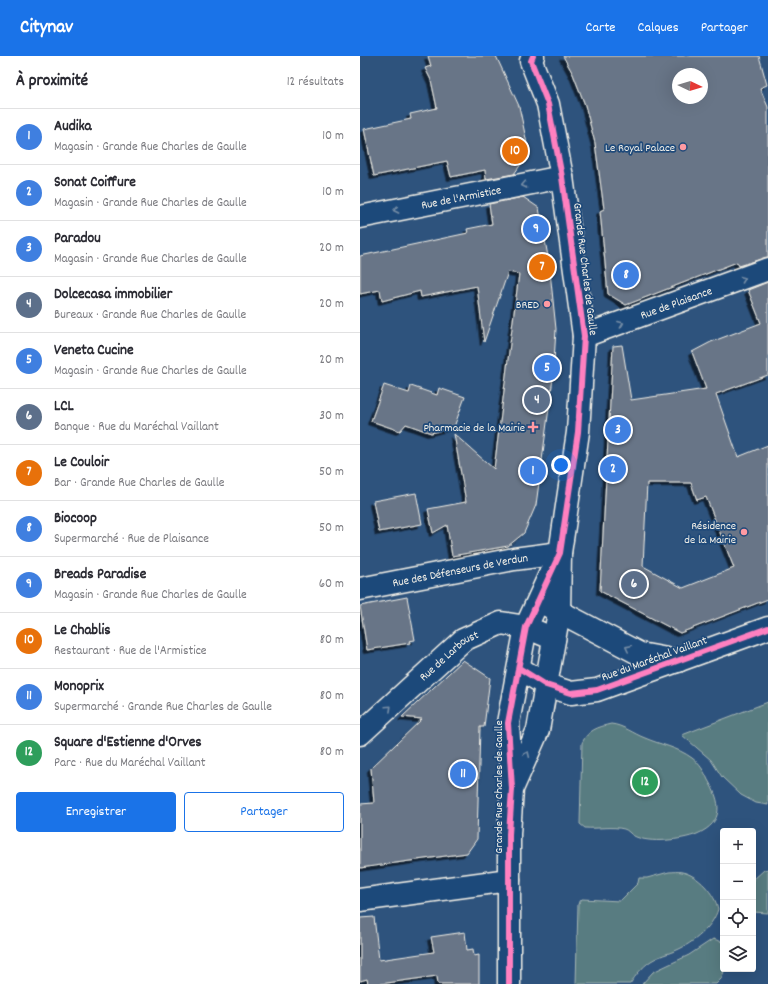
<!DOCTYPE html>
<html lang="fr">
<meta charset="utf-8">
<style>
:root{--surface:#fff;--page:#f2f2f3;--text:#2b2b33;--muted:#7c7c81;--line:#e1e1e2;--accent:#1a73e8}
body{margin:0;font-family:Dekko,sans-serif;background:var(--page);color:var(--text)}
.controls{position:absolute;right:12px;bottom:12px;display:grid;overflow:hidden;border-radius:4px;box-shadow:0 4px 16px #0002}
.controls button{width:36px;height:36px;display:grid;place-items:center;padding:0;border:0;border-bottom:1px solid var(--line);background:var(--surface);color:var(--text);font:20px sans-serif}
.compass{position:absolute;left:312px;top:12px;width:36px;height:36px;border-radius:50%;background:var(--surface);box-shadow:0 4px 16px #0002;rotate:94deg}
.you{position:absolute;left:201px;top:409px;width:14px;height:14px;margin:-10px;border:3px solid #fff;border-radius:50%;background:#1a73e8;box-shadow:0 0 0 6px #1a73e833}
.badge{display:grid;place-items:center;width:26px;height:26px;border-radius:50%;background:var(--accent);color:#fff;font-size:13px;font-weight:700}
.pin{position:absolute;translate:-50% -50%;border:2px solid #fff;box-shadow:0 1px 4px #0006}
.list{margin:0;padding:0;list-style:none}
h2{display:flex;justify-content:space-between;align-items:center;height:52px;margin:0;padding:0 16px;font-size:17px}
h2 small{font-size:13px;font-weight:400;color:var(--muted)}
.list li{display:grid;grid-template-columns:26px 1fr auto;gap:12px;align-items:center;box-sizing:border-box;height:56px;padding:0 16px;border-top:1px solid var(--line)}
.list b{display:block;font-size:15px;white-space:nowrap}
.list p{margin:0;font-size:13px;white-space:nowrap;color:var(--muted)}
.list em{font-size:13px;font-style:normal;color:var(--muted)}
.actions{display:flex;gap:8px;padding:12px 16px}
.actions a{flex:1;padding:9px 0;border:1px solid var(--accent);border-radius:4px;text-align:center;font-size:14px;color:var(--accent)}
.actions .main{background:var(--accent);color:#fff}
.icon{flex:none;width:22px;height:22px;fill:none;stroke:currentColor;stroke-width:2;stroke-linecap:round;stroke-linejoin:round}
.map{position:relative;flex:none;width:408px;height:928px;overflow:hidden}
header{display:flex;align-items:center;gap:24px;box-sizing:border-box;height:56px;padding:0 20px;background:var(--accent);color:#fff}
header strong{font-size:19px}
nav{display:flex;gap:22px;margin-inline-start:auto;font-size:14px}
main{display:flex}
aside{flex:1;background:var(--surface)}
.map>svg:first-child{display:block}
.green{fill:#597c81;stroke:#a6b6b4}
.building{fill:#687587;stroke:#f4f1e8;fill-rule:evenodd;filter:url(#shadow)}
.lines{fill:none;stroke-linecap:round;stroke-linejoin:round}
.minor-casing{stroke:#f4f1e8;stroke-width:25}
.tertiary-casing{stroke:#f4f1e8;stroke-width:25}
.minor{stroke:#1f4a7a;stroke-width:22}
.tertiary{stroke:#1f4a7a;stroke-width:22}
.cycleway-casing{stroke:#1f4a7a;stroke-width:8}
.cycleway{stroke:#ff80c0;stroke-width:6}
.oneway{stroke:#748da6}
.poi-dot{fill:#ff9aa2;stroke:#1f4a7a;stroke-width:1.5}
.labels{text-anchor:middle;stroke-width:3.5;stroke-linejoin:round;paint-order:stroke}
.poi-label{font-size:12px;fill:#f4f1e8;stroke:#1f4a7a;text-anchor:end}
.street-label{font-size:12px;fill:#f4f1e8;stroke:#1f4a7a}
</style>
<header>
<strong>Citynav</strong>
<nav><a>Carte</a><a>Calques</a><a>Partager</a></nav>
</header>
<main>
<aside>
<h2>À proximité<small>12 résultats</small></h2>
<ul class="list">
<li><span class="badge" style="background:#3f7fe0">1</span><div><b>Audika</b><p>Magasin · Grande Rue Charles de Gaulle</p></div><em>10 m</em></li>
<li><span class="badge" style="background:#3f7fe0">2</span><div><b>Sonat Coiffure</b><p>Magasin · Grande Rue Charles de Gaulle</p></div><em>10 m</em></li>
<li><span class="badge" style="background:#3f7fe0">3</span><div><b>Paradou</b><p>Magasin · Grande Rue Charles de Gaulle</p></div><em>20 m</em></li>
<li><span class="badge" style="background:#5c6f8a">4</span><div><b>Dolcecasa immobilier</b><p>Bureaux · Grande Rue Charles de Gaulle</p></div><em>20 m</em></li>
<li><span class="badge" style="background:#3f7fe0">5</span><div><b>Veneta Cucine</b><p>Magasin · Grande Rue Charles de Gaulle</p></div><em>20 m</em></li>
<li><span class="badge" style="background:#5c6f8a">6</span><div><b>LCL</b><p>Banque · Rue du Maréchal Vaillant</p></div><em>30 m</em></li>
<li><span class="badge" style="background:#e8710a">7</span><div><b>Le Couloir</b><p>Bar · Grande Rue Charles de Gaulle</p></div><em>50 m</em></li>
<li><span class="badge" style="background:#3f7fe0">8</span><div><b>Biocoop</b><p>Supermarché · Rue de Plaisance</p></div><em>50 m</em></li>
<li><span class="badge" style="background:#3f7fe0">9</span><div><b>Breads Paradise</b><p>Magasin · Grande Rue Charles de Gaulle</p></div><em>60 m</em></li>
<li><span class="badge" style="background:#e8710a">10</span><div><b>Le Chablis</b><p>Restaurant · Rue de l'Armistice</p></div><em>80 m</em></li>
<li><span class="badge" style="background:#3f7fe0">11</span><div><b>Monoprix</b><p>Supermarché · Grande Rue Charles de Gaulle</p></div><em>80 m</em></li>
<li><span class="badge" style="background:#2e9e5b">12</span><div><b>Square d'Estienne d'Orves</b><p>Parc · Rue du Maréchal Vaillant</p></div><em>80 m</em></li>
</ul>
<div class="actions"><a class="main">Enregistrer</a><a>Partager</a></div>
</aside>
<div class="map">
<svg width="408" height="928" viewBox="0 0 408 928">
<defs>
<filter id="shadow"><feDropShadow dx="-3.5" dy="3.5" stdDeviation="0" flood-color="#0009"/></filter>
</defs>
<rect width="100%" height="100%" fill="#2e537d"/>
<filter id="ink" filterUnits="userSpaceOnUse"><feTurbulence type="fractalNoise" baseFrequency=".025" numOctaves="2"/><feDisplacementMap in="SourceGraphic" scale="8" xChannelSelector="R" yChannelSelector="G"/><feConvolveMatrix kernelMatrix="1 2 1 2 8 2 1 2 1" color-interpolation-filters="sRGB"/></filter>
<g filter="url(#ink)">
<path class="green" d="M 408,646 L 408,749 L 396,747 L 381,739 L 362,721 L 351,704 L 322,679 Z
M 251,668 C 263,669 274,678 285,682 C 301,689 317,691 332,702 C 340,708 344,715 348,724 C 361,746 365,766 337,778 C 322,784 289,788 274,780 C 270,778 268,774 264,773 C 253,770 237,773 225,772 L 220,768 L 222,687 C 228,674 238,671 251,668 Z
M 408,813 L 408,857 L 393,856 L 393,824 L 404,814 Z
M 309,816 C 313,816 318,815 322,816 C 338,819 355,838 358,853 C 353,871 333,887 317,894 C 308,898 298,900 291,905 C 282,911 276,919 270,928 L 216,928 L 218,848 L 222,843 L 260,845 L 278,827 L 279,822 L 287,822 Z
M 353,883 L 363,886 L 363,913 L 365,913 L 361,923 L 356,928 L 282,928 L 293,916 L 329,899 Z"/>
<path class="building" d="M 68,0 L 136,0 L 159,50 L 169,97 L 154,118 L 126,123 L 125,114 L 91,121 L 87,105 L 14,120 L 4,73 L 51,63 L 50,58 L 77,52 L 71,24 L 65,12 L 71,10 Z
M 203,0 L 399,0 L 407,29 L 400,32 L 408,51 L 408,201 L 379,210 L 377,206 L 266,249 L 248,238 L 240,155 L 244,153 L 235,87 L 225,49 L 213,18 ZM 318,18 L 342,18 L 342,42 L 318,42 Z
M 163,141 L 179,152 L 189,206 L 196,273 L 193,322 L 176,449 L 164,477 L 148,490 L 92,500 L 87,469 L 73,477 L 68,453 L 106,446 L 94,378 L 134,413 L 159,218 L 148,216 L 124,286 L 117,230 L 61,241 L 60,235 L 22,245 L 20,234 L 0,238 L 0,200 L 108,177 L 107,173 L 132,168 L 129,148 Z
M 408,226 L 408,319 L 356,338 L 378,401 L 408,389 L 408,543 L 320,577 L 240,535 L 253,290 L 262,289 L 271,344 L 346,333 L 332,296 L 351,286 L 401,267 L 388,234 ZM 287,427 L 331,427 L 337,444 L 346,441 L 374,512 L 323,532 L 283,510 Z
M 24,329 L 49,337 L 51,330 L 77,339 L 79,332 L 105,341 L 94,371 L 71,377 L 46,368 L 40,375 L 11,365 Z
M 56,437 L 62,468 L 19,476 L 13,445 Z
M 47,541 L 55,584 L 49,585 L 50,587 L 7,594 L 0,550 Z
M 103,604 L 130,622 L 124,671 L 120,671 L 117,783 L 107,797 L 0,812 L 0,748 L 14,747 L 11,712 L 62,663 L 42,661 Z
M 14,861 L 19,904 L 74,896 L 71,881 L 105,876 L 107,894 L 113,893 L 114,900 L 119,899 L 119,928 L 78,928 L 77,920 L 20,928 L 8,928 L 7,923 L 0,925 L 0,862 Z"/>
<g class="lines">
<g class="minor-casing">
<g id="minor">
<path id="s1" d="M 0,161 L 202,121"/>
<path id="s2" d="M 224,280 L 408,213"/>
<path id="s3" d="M 0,533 L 154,503 L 200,497"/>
<path d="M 183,547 L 280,598 L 318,605"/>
<path d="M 159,612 L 186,629 L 211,637 L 237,634 L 408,572"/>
<path id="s4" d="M 0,678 L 103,584 L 141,567 L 166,571 L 194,583"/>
<path d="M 0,844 L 149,824"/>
</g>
</g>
<g class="tertiary-casing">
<path id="tertiary" d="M 152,733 L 178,674 L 199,556 L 200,497 L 218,376 L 224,280 L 202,121 L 188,48 L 171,5 L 173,0
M 149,928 L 149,778 L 152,733 L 148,667 L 166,571 L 197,503"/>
</g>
<use href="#minor" class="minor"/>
<use href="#tertiary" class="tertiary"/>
<g class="cycleway-casing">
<path id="cycleway" d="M 159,612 L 186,629 L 211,637 L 237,634 L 408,572
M 149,928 L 149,778 L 152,733 L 148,667 L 166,571 L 200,497 L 218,376 L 224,280 L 202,121 L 188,48 L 171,5 L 173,0"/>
</g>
<use href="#cycleway" class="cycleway"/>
</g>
<defs><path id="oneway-chevron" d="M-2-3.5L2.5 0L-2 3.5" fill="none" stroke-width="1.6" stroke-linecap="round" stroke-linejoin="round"/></defs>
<g class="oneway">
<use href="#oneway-chevron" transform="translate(164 129) rotate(169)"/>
<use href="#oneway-chevron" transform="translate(36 154) rotate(169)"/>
<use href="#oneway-chevron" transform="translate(383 223) rotate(-21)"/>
<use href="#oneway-chevron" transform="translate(261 268) rotate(-21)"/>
<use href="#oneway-chevron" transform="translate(268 592) rotate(-153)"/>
<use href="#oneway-chevron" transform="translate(29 652) rotate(-43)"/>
<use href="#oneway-chevron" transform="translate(167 698) rotate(-66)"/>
</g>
</g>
<g class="poi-dot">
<circle cx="323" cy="91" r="4"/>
<circle cx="187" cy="248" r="4"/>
<path d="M171 365h4v4h4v4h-4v4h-4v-4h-4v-4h4z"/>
<circle cx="384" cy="476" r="4"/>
</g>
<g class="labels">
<g class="poi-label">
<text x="315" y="95">Le Royal Palace</text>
<text x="179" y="252">BRED</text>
<text x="165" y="375">Pharmacie de la Mairie</text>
<text x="376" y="473">Résidence<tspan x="376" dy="14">de la Mairie</tspan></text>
</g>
<g class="street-label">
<text dy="4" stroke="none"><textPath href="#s1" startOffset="103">Rue de l'Armistice</textPath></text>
<text transform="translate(226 213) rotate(83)" y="4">Grande Rue Charles de Gaulle</text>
<text dy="4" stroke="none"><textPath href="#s2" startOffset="98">Rue de Plaisance</textPath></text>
<text dy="4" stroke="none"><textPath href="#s3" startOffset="102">Rue des Défenseurs de Verdun</textPath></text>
<text dy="4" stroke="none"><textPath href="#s4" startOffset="119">Rue de Larboust</textPath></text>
<text transform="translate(294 602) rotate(-20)" y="4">Rue du Maréchal Vaillant</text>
<text transform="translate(138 731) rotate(-90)" y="4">Grande Rue Charles de Gaulle</text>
</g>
</g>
</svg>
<div class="controls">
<button>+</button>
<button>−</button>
<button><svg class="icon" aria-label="locate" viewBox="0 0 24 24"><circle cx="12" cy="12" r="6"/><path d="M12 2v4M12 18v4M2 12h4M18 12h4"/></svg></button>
<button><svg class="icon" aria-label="layers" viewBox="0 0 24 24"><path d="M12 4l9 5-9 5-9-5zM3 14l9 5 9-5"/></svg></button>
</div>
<svg class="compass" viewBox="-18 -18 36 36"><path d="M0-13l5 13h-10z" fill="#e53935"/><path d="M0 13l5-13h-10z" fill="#7c7c81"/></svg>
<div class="you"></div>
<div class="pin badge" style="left:173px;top:415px;background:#3f7fe0">1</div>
<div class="pin badge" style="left:253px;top:413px;background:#3f7fe0">2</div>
<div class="pin badge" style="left:258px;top:374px;background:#3f7fe0">3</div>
<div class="pin badge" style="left:177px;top:344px;background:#5c6f8a">4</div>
<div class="pin badge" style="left:187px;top:312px;background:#3f7fe0">5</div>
<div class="pin badge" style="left:274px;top:528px;background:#5c6f8a">6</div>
<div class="pin badge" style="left:182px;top:211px;background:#e8710a">7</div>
<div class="pin badge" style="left:266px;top:219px;background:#3f7fe0">8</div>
<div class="pin badge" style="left:176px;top:173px;background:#3f7fe0">9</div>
<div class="pin badge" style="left:155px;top:95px;background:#e8710a">10</div>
<div class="pin badge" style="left:103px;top:718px;background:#3f7fe0">11</div>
<div class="pin badge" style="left:285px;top:726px;background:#2e9e5b">12</div>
</div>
</main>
